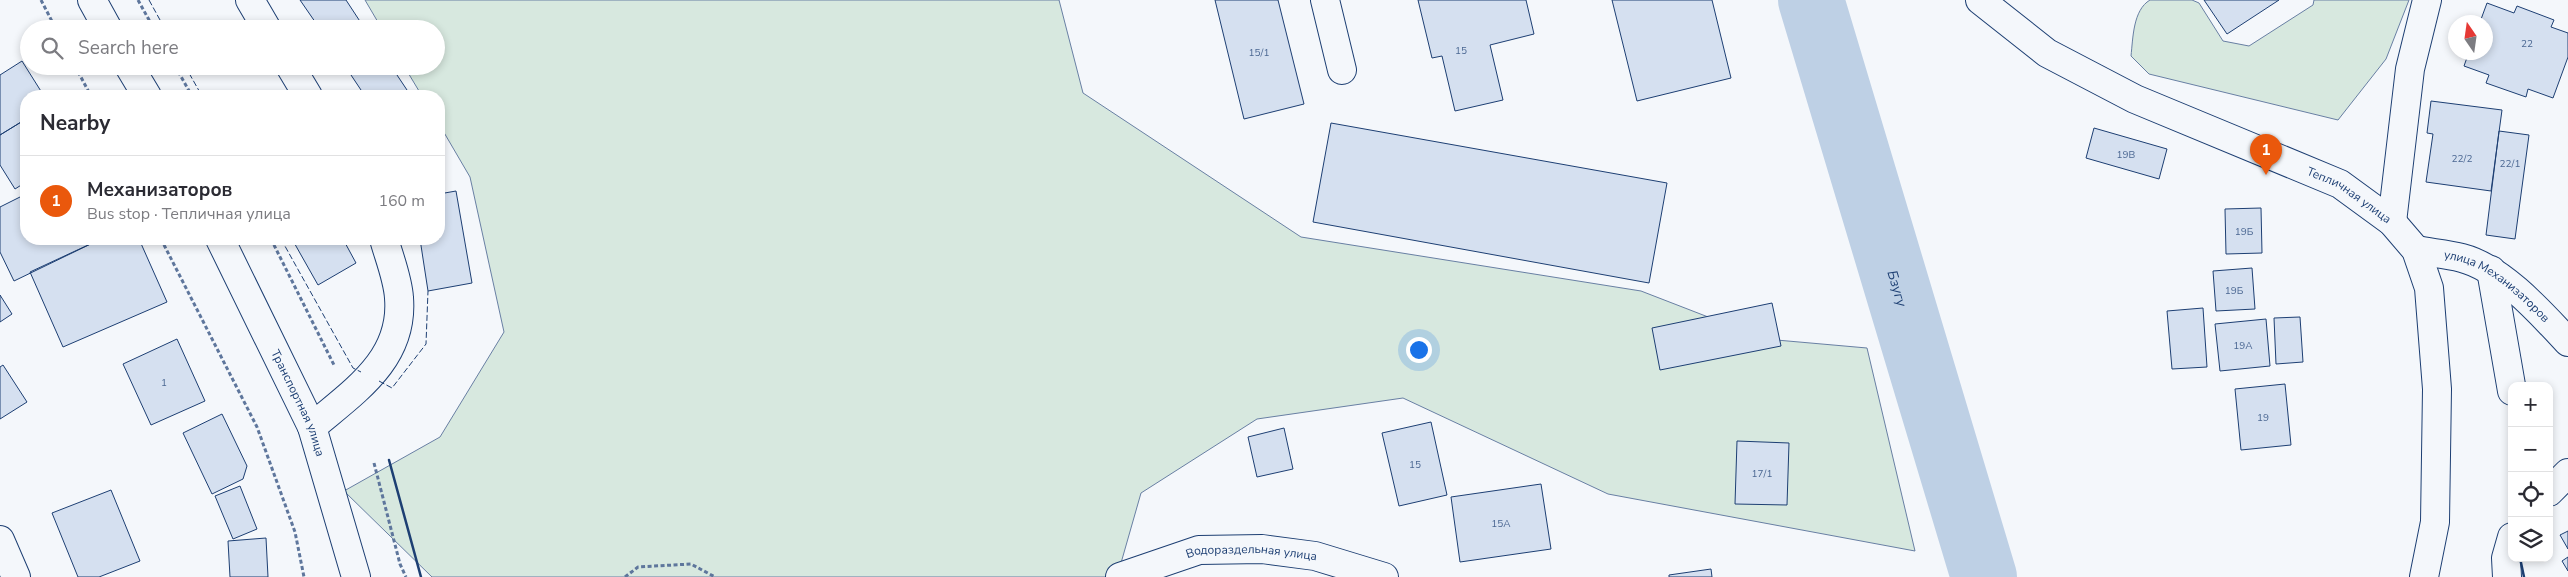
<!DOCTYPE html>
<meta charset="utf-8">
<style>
:root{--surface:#fff;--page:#f2f2f3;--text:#2b2b33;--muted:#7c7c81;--line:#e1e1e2;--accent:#ea580c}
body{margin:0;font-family:"Nunito Sans",sans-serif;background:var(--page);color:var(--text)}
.controls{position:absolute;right:15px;bottom:15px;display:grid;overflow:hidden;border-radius:10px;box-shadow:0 2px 8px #0003}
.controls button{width:45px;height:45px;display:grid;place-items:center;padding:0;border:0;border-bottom:1px solid var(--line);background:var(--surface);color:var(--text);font:25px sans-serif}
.compass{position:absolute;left:2448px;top:15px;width:45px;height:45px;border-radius:50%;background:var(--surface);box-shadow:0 2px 8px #0003;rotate:347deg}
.you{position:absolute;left:1418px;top:349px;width:18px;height:18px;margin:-12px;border:4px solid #fff;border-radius:50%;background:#1a73e8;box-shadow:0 0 0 8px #1a73e833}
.badge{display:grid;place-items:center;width:32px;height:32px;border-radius:50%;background:var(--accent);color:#fff;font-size:16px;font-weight:700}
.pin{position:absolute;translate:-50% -41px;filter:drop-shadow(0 1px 2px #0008)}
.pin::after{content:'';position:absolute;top:26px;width:18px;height:15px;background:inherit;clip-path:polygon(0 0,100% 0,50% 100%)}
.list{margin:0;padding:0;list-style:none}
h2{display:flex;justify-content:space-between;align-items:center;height:65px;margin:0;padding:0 20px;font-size:21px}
h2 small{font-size:16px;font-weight:400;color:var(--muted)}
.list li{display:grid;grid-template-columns:32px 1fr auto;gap:15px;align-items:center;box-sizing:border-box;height:90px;padding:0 20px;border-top:1px solid var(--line)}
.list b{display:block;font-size:19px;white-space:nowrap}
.list p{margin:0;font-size:16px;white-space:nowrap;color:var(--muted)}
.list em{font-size:16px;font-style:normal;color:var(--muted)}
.icon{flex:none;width:28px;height:28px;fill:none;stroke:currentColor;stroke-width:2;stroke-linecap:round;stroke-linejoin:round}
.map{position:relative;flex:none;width:2568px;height:577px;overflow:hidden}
.search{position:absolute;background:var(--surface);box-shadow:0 2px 8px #0003;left:20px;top:20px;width:425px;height:55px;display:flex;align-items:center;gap:12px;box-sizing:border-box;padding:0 18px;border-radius:28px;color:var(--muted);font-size:19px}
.panel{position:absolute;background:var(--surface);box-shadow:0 2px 8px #0003;left:20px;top:90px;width:425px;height:155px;border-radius:20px}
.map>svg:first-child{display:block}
.green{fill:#d7e8df;stroke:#687fa3}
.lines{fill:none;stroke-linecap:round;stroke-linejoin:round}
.river{stroke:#bed0e5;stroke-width:66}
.building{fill:#d5e0f0;stroke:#1d3f73}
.minor-casing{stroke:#1d3f73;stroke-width:30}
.major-casing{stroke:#1d3f73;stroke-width:30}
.path{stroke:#5e769c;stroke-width:3;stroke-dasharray:4 2.5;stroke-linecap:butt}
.minor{stroke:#f4f7fb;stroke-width:28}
.major{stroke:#f4f7fb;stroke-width:28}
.fence{stroke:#1d3f73;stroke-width:1;stroke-dasharray:6 2.5;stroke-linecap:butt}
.wall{stroke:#1d3f73;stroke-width:2.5}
.labels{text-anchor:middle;stroke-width:4;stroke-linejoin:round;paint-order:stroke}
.number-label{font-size:10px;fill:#4b6792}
.street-label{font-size:12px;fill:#1d3f73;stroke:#f4f7fb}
.water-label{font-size:14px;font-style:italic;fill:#1d3f73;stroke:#f4f7fb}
</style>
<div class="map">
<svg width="2568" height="577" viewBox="0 0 2568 577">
<rect width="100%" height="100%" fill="#f4f7fb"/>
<path class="green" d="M 365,0 L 1059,0 L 1083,93 L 1301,237 L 1641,291 L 1765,339 L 1867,348 L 1915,551 L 1608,494 L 1403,398 L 1257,419 L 1141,493 L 1117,577 L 432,577 L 344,491 L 440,437 L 504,332 L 470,177 L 439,124 L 439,96 L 422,96 L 404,66 L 436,66 L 436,29 L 382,29 Z
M 2150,0 L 2192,0 L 2199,3 L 2223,41 L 2249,46 L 2313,5 L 2314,0 L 2409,0 L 2386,59 L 2338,120 L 2149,74 L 2131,56 C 2133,38 2133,10 2150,0 Z"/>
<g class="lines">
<path class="river" id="s1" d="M 1811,0 L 1984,577"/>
</g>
<path class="building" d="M 300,0 L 346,0 L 365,29 L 320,29 Z
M 1215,0 L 1278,0 L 1304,104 L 1244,119 Z
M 1418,0 L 1526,0 L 1534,34 L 1490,45 L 1503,100 L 1455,111 L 1442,56 L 1432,58 Z
M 1612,0 L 1712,0 L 1731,78 L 1637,101 Z
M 2204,0 L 2279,0 L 2227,34 Z
M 2487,3 L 2514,13 L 2517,6 L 2554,20 L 2551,27 L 2568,33 L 2568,57 L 2553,98 L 2528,89 L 2526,97 L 2486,83 L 2489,75 L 2464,66 L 2469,52 L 2486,52 L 2486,22 L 2480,22 Z
M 22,61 L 44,96 L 26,96 L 26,119 L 0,135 L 0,75 Z
M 345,66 L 391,66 L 411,96 L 365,96 Z
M 2431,101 L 2502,110 L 2491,191 L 2426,182 L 2433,134 L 2427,133 Z
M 26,119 L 26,182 L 15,189 L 0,165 L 0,135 Z
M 1331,123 L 1667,183 L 1649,283 L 1313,222 Z
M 2094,128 L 2167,149 L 2159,179 L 2086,158 Z
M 2499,131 L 2529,135 L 2515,239 L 2486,235 Z
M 456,191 L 472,283 L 428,291 L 420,239 L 439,239 L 439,194 Z
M 26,194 L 26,239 L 101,239 L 14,281 L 0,252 L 0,207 Z
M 2261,208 L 2262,253 L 2226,254 L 2225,209 Z
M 101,239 L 139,239 L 167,302 L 63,347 L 30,272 Z
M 292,239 L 343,239 L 356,263 L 318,285 Z
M 2252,268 L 2255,309 L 2216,311 L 2213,271 Z
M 0,295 L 12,314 L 0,322 Z
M 1772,303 L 1781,346 L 1660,370 L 1652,328 Z
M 2203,308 L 2207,367 L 2172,369 L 2167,311 Z
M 2300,317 L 2303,362 L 2276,364 L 2274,318 Z
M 2266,319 L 2270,366 L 2220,371 L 2215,324 Z
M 177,339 L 205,401 L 151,425 L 123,364 Z
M 3,365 L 27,402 L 0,419 L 0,367 Z
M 2285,384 L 2291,445 L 2241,450 L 2235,389 Z
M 222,414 L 247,466 L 243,479 L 212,494 L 183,433 Z
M 1431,422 L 1447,495 L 1399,506 L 1382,433 Z
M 1284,428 L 1293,469 L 1257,477 L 1248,437 Z
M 1737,441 L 1789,443 L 1787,505 L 1735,504 Z
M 1541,484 L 1551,549 L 1460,562 L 1451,497 Z
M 240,486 L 257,529 L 233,539 L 215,496 Z
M 111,490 L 140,561 L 99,577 L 78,577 L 52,513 Z
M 2568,531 L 2568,549 L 2560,535 Z
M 266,538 L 268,577 L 230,577 L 228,541 Z
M 2568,557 L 2568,571 L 2562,561 Z
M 1711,569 L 1712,577 L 1669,577 L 1669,575 Z"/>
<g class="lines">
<g class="minor-casing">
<g id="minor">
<path d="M 250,0 L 267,29"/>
<path d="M 1325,0 L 1342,70"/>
<path id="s2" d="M 1980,0 L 2047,53 L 2135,99 L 2340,184 L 2392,222 L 2416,250 L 2429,288 L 2437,389 L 2435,522 L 2424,577"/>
<path d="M 290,66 L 308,96"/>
<path d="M 2392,222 L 2410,69 L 2427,0"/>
<path id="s3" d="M 2416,250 C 2431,253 2447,254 2462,258 C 2501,268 2541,313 2568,342"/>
<path d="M 2491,270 L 2512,391"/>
<path d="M 312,427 C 353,392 404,360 399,298 C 398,279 389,257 384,239"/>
<path d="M 2549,492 L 2568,473"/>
<path d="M 0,540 L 16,577"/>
<path id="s4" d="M 1120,577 L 1199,550 L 1262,549 L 1315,556 L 1384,577"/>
<path d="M 2507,577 L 2506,558 L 2512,537"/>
</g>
</g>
<g class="major-casing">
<g id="major">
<path d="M 92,0 L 108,29"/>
<path d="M 129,66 L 147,96"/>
<path id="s5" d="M 220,239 L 312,427 L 356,577"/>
</g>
</g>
<path class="path" d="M 41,0 L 56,29
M 138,0 L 154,29
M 75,66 L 91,96
M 175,66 L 192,96
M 161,239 L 257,427 L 295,532 L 304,577
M 271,239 L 334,365
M 374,463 L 400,564 L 406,577
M 625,577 L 638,567 L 691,564 L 715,577"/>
<use href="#minor" class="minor"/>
<use href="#major" class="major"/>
<path class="fence" d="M 149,0 L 165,29
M 185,66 L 202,96
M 281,239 L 353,368 L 361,372
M 379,381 L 392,388 L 426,344 L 428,291"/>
<path class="wall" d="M 389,460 L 421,577
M 2520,558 L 2524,577"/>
</g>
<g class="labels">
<g class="number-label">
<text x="2527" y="47">22</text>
<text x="1461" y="54">15</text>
<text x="1259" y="56">15/1</text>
<text x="2126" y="158">19В</text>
<text x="2462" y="162">22/2</text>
<text x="2510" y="167">22/1</text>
<text x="2244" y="235">19Б</text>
<text x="2234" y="294">19Б</text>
<text x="2243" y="349">19А</text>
<text x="164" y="386">1</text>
<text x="2263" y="421">19</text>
<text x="1415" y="468">15</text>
<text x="1762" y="477">17/1</text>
<text x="1501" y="527">15А</text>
</g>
<g class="street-label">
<text dy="4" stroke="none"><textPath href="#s2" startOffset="420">Тепличная улица</textPath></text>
<text dy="4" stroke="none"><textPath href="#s3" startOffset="91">улица Механизаторов</textPath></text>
<text dy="4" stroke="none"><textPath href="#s5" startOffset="182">Транспортная улица</textPath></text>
<text dy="4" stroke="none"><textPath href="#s4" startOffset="136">Водораздельная улица</textPath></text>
</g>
<g class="water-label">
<text dy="5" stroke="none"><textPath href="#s1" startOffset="301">Бзугу</textPath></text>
</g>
</g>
</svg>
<div class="controls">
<button>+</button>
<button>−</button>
<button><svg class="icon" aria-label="locate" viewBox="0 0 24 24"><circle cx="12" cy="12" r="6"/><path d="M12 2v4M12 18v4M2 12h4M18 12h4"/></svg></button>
<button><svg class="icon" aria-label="layers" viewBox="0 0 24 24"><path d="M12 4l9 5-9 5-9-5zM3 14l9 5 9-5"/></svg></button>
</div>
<svg class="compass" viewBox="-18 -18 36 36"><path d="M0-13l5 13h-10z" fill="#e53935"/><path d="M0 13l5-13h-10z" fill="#7c7c81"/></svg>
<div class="you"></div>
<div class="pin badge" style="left:2266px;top:175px">1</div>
<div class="search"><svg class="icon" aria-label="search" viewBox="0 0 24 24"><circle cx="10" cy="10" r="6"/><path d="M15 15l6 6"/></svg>Search here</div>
<section class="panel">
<h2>Nearby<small></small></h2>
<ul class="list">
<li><span class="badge">1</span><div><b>Механизаторов</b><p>Bus stop · Тепличная улица</p></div><em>160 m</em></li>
</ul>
</section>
</div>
